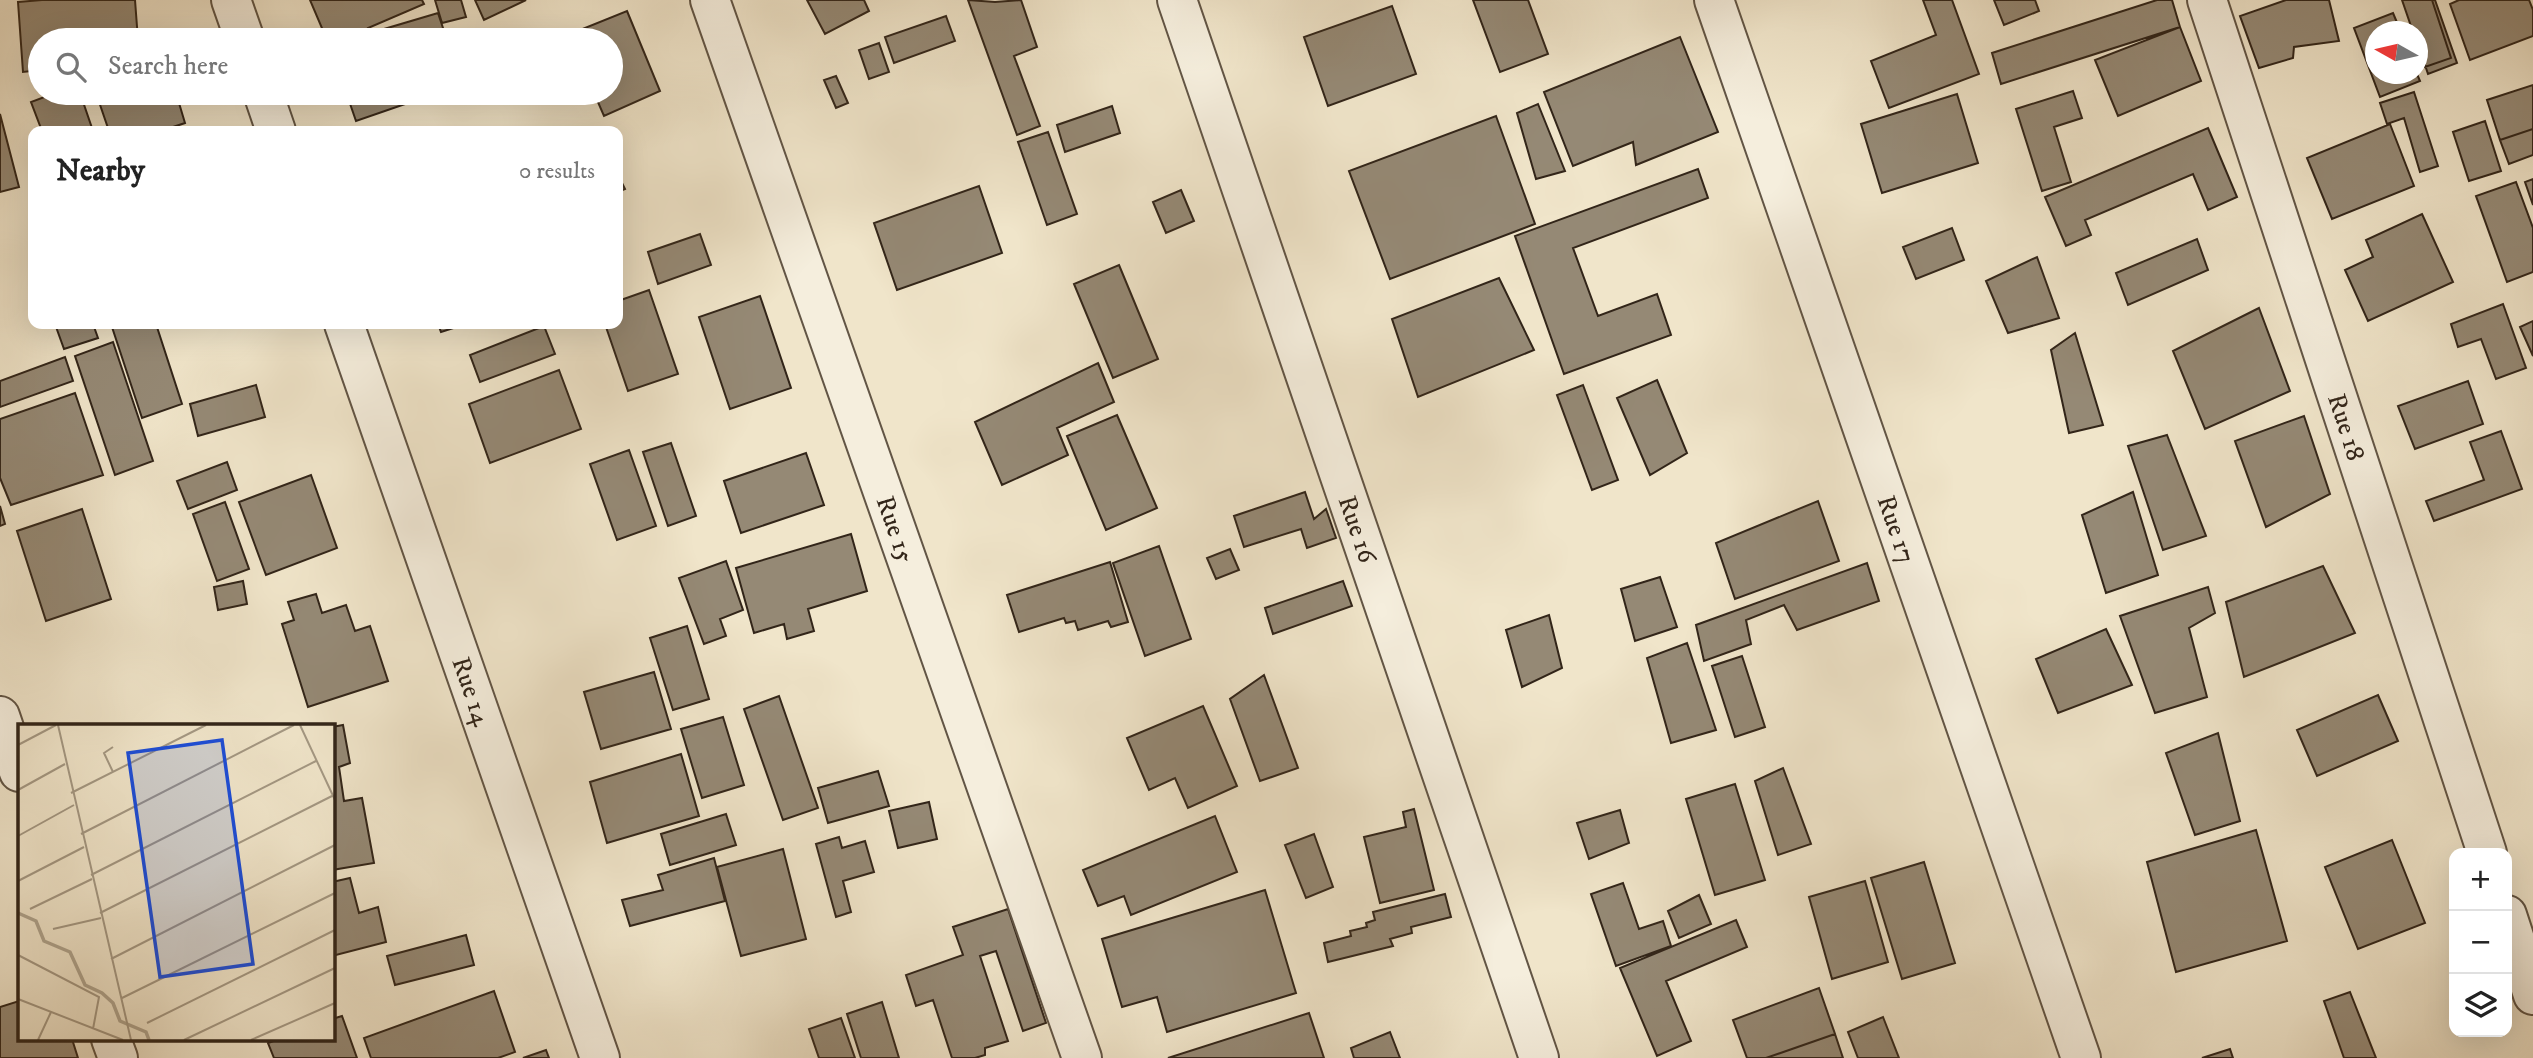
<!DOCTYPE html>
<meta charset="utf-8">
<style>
:root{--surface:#fff;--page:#f6f6f6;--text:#222;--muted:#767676;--line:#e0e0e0}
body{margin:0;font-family:"IM FELL DW Pica",serif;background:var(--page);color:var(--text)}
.controls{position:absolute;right:21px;bottom:21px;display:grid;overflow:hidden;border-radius:14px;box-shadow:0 7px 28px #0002}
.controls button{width:63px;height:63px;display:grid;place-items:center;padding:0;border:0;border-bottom:2px solid var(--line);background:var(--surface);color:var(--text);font:35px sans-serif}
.compass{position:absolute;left:2365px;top:21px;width:63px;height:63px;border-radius:50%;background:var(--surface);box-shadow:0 7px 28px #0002;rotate:278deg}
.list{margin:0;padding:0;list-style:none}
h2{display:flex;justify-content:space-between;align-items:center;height:91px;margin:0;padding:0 28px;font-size:30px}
h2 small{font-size:23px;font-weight:400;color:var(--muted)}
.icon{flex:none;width:38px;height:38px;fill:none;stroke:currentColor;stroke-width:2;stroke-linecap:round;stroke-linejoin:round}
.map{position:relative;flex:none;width:2533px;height:1058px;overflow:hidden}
.search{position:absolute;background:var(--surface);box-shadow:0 7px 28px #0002;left:28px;top:28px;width:595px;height:77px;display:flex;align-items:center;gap:18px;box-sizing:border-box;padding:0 24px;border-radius:38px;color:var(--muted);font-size:26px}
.panel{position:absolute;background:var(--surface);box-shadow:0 7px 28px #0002;left:28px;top:126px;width:595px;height:203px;border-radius:14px}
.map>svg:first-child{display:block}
.building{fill:#958975;stroke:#322519;stroke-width:2}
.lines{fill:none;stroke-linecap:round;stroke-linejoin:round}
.street-casing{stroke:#625545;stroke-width:42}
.street{stroke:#f5eedd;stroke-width:38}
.labels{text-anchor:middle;stroke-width:5;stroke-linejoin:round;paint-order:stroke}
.street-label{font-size:26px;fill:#322519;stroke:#f5eedd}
.inset-river{fill:none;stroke:#afa48e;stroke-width:3.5}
.inset-road{fill:none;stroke:#a49883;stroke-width:2}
.view{fill:#1d4ed8;fill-opacity:0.15;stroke:#1d4ed8;stroke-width:3.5}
.inset-edge{fill:none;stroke:#322519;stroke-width:3.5}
</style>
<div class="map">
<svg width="2533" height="1058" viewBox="0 0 2533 1058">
<rect width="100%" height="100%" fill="#f0e5ca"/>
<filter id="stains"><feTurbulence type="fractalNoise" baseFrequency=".00286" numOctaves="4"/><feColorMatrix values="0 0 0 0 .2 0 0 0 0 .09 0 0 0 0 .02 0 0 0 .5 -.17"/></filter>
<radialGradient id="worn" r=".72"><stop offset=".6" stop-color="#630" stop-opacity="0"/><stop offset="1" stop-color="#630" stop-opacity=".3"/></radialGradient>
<path class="building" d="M 42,0 L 135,0 L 138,40 L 40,40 L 40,70 L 23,72 L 18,2 Z
M 310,0 L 422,0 L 424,4 L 368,28 L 373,40 L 327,40 Z
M 435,0 L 461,0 L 466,17 L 442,23 Z
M 475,0 L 526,0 L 484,20 Z
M 807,0 L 864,0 L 869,11 L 825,34 Z
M 968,0 L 995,2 L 1021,0 L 1037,47 L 1014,56 L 1040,126 L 1017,135 Z
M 1473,0 L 1528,0 L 1548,54 L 1500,72 Z
M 1923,0 L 1952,0 L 1979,74 L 1889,108 L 1871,61 L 1936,35 Z
M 1994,0 L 2035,0 L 2039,11 L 2004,25 Z
M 2157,0 L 2172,0 L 2180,27 L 2001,84 L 1992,53 Z
M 2286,0 L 2329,0 L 2339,41 L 2294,47 L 2293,58 L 2259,68 L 2240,16 Z
M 2402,0 L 2435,0 L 2457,63 L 2428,74 L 2418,44 L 2418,32 L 2413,32 Z
M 2402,0 L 2432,0 L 2451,58 L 2425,67 L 2418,46 L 2418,32 L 2413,32 Z
M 2459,0 L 2529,0 L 2533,10 L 2533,36 L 2470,60 L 2450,4 Z
M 1392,6 L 1416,74 L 1328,106 L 1304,37 Z
M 627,11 L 660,91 L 604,116 L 594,93 L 611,93 L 611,40 L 573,40 L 570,34 Z
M 438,13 L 447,40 L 377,40 L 374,32 Z
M 2393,13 L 2401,32 L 2376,32 L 2376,74 L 2417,74 L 2420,81 L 2380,97 L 2354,28 Z
M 946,16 L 955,41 L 894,63 L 885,37 Z
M 2180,27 L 2201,81 L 2118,116 L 2095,60 Z
M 1680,37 L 1718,132 L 1636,165 L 1633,142 L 1573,166 L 1544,92 Z
M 879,43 L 889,72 L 869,79 L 859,50 Z
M 836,76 L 848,103 L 836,108 L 824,80 Z
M 2533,85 L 2533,129 L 2500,140 L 2487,100 Z
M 2073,91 L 2082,118 L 2054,127 L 2071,182 L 2042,191 L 2016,109 Z
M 2414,92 L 2438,166 L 2420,172 L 2404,118 L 2387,124 L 2380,103 Z
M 55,93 L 80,93 L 93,131 L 42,131 L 31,102 Z
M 96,93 L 176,93 L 185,123 L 161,131 L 109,131 Z
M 353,93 L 437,93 L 356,121 L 347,95 Z
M 1957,94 L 1978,163 L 1882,193 L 1861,124 Z
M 1538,104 L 1565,171 L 1536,179 L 1517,113 Z
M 1112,106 L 1120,133 L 1065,152 L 1057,125 Z
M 0,114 L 19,187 L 0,192 Z
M 1496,116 L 1535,224 L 1390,279 L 1349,171 Z
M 2485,121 L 2501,171 L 2469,181 L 2453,132 Z
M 2390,124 L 2414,186 L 2332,219 L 2307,158 Z
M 2208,128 L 2237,197 L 2208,210 L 2193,174 L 2085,220 L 2091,235 L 2066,246 L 2045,197 Z
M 2533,129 L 2533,155 L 2509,164 L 2500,140 Z
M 1048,132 L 1077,214 L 1047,225 L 1018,142 Z
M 1698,169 L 1708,198 L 1573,248 L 1598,316 L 1657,294 L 1671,335 L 1564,374 L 1515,236 Z
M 618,175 L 625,189 L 618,192 Z
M 2533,179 L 2533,205 L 2525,182 Z
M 2516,182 L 2533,228 L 2533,272 L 2507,282 L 2476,196 Z
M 979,186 L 1002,253 L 897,290 L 874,223 Z
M 1181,190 L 1194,221 L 1166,233 L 1153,202 Z
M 2422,214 L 2453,282 L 2368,321 L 2345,270 L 2373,257 L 2366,240 Z
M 1952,228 L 1964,260 L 1916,279 L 1903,247 Z
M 700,234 L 711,265 L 658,284 L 648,252 Z
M 2197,239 L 2208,270 L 2128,305 L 2116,273 Z
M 2037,257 L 2059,318 L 2008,333 L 1986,281 Z
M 1119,265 L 1158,359 L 1113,378 L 1074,284 Z
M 1499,278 L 1534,350 L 1418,397 L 1392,319 Z
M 649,290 L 678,374 L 628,391 L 605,324 L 618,324 L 618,301 Z
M 760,296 L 791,388 L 730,409 L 699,317 Z
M 2503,304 L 2526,368 L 2496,379 L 2481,339 L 2458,347 L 2451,324 Z
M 2259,308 L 2290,391 L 2205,429 L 2173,351 Z
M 2533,321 L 2533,356 L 2520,327 Z
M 55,324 L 93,324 L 98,338 L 64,349 Z
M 111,324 L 156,324 L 182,404 L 142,418 Z
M 438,324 L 466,324 L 441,332 Z
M 544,326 L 555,354 L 480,382 L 470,355 Z
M 2075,333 L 2103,425 L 2069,433 L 2051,350 Z
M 113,342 L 153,461 L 115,475 L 75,356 Z
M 65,357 L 73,381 L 0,407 L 0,381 Z
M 1098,363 L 1114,402 L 1057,428 L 1068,455 L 1002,485 L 975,422 Z
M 559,370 L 581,429 L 490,463 L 469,404 Z
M 1657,380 L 1687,453 L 1650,475 L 1617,398 Z
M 2468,381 L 2483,424 L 2415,449 L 2398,406 Z
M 256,385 L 265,417 L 198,436 L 190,404 Z
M 1583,385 L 1618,480 L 1592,490 L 1557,395 Z
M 75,393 L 103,475 L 11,505 L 0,478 L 0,419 Z
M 1117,415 L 1157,508 L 1106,530 L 1067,436 Z
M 2304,416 L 2330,494 L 2266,527 L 2235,441 Z
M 2501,431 L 2522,489 L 2434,521 L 2426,501 L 2484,480 L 2470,442 Z
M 2167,435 L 2206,536 L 2163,550 L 2128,446 Z
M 671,443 L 696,516 L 668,526 L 643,452 Z
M 629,450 L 656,526 L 617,540 L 590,464 Z
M 806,453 L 824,505 L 741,533 L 724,481 Z
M 227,462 L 237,490 L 188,509 L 177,481 Z
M 311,475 L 337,548 L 266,575 L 239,502 Z
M 1305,492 L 1314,519 L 1326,509 L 1336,538 L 1307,548 L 1301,529 L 1244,547 L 1234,516 Z
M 2133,492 L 2158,575 L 2106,593 L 2082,515 Z
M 1818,501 L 1839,561 L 1735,599 L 1716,543 Z
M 225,502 L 249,569 L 217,581 L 193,514 Z
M 0,506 L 5,524 L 0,526 Z
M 82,509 L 111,599 L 46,621 L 17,531 Z
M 851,534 L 867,591 L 808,609 L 814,631 L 787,639 L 784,624 L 754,633 L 736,568 Z
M 1159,546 L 1191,639 L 1145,656 L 1113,563 Z
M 1230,549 L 1239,570 L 1216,579 L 1207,558 Z
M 726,561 L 743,610 L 720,619 L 726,636 L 704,644 L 679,578 Z
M 1110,562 L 1128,622 L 1111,627 L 1108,621 L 1078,630 L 1075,621 L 1066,623 L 1064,618 L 1019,632 L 1007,595 Z
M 1867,563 L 1879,601 L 1797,630 L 1784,605 L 1746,620 L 1751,644 L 1704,661 L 1696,625 Z
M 2323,566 L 2355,633 L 2244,677 L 2226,602 Z
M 1660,577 L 1677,627 L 1635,641 L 1621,589 Z
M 243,581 L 247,604 L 218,610 L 214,587 Z
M 1343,581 L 1352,606 L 1273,634 L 1265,608 Z
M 2208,587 L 2215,613 L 2189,628 L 2207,697 L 2155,713 L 2120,616 Z
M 316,594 L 322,613 L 346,605 L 355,631 L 370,626 L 388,681 L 308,707 L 282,624 L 294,620 L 288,602 Z
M 1549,615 L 1562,668 L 1522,687 L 1506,630 Z
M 687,626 L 709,699 L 673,710 L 650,638 Z
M 2106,629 L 2132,685 L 2058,713 L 2036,659 Z
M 1687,643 L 1716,730 L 1671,743 L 1647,658 Z
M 1742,656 L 1765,727 L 1735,737 L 1712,666 Z
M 654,672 L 671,729 L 601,749 L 584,692 Z
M 1264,675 L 1298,768 L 1260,781 L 1230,699 Z
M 2378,695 L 2398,741 L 2317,776 L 2297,730 Z
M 779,696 L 818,808 L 783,820 L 744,709 Z
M 1203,706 L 1237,786 L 1188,808 L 1175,778 L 1149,790 L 1127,738 Z
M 723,717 L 744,785 L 702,798 L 681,729 Z
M 343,725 L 350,763 L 339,767 L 344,801 L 362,798 L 374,863 L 332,870 L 332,727 Z
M 2218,733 L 2240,821 L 2195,835 L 2166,753 Z
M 681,754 L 699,816 L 607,843 L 590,782 Z
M 1783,768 L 1811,844 L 1778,855 L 1755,781 Z
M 878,771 L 889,806 L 828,823 L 818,788 Z
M 1735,784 L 1765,880 L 1715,895 L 1686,799 Z
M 929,802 L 937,839 L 898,848 L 889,811 Z
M 1414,809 L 1434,890 L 1380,903 L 1364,837 L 1406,827 L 1403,812 Z
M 1620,810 L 1629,843 L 1589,859 L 1577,823 Z
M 726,814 L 736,845 L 670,865 L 661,834 Z
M 1215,816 L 1237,872 L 1131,915 L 1124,896 L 1098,906 L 1083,870 Z
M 2256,830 L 2287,941 L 2176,972 L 2147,862 Z
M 1314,834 L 1333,887 L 1306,898 L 1285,845 Z
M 839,837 L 842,848 L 865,841 L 874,872 L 843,881 L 851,912 L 836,917 L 816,844 Z
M 2392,840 L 2425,923 L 2358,949 L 2325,867 Z
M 783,849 L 806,939 L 741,956 L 717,867 Z
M 714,858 L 725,901 L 630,926 L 622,900 L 663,890 L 658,875 Z
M 1924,862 L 1955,963 L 1902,979 L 1871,878 Z
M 350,878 L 359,913 L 378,907 L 386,942 L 332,956 L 332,882 Z
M 1865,881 L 1888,962 L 1832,979 L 1809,897 Z
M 1623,883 L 1639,929 L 1663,921 L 1671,946 L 1616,966 L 1591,894 Z
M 1265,890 L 1296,993 L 1167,1032 L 1157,997 L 1122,1007 L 1102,939 Z
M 1445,894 L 1451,917 L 1411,927 L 1412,933 L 1390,939 L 1393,946 L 1328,962 L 1324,943 L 1351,936 L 1350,931 L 1367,927 L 1366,923 L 1375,920 L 1373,912 Z
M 1699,895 L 1711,924 L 1679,938 L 1668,911 Z
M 1008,909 L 1046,1023 L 1023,1031 L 996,951 L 980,956 L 1008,1041 L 985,1048 L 985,1055 L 975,1058 L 952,1058 L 933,1000 L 916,1006 L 906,975 L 963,955 L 953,927 Z
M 1736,920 L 1747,947 L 1666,981 L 1691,1041 L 1657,1056 L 1620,968 Z
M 466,935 L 474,965 L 395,985 L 387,956 Z
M 1819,988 L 1835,1034 L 1766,1058 L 1747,1058 L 1733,1020 Z
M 494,991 L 515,1052 L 498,1058 L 371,1058 L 364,1038 Z
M 2350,992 L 2376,1058 L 2344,1058 L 2324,1001 Z
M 19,1001 L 19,1039 L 72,1039 L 78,1058 L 0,1058 L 0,1007 Z
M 882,1002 L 899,1058 L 861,1058 L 847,1014 Z
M 1309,1013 L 1324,1058 L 1168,1058 Z
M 342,1016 L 357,1058 L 274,1058 L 268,1043 L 279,1039 L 332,1039 L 332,1019 Z
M 1883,1017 L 1899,1058 L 1858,1058 L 1848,1032 Z
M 841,1018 L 855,1058 L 819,1058 L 809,1029 Z
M 1390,1032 L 1400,1058 L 1354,1058 L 1351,1048 Z
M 1835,1034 L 1843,1058 L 1766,1058 Z
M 2230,1049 L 2233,1058 L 2202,1058 Z
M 546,1050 L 549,1058 L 523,1058 Z"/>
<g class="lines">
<g class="street-casing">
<path id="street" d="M 231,0 L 245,40
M 710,0 L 1082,1058
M 1177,0 L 1539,1058
M 1714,0 L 2081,1058
M 2207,0 L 2487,853
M 263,93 L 276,131
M 344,324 L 600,1058
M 0,716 L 19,772
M 2507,915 L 2533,995
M 111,1039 L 118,1058"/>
</g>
<use href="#street" class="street"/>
</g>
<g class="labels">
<g class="street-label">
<text transform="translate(2347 427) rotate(72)" y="9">Rue 18</text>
<text transform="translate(896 529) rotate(71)" y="9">Rue 15</text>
<text transform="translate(1358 529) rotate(71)" y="9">Rue 16</text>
<text transform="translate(1897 529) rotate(71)" y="9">Rue 17</text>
<text transform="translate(472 691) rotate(71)" y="9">Rue 14</text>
</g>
</g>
<g transform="translate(18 724)">
<rect width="317" height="317" fill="#f0e5ca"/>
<path class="inset-river" d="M 0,189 L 18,197 L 26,217 L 52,228 L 67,261 L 84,269 L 95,279 L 102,297 L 128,308 L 131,316"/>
<path class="inset-road" d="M 40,1 L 113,316M 282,1 L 317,76M 0,21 L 38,1M 95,23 L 86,29 L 95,48M 0,66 L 47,40M 53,69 L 188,1M 63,110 L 276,1M 0,112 L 56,81M 73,151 L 298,37M 0,157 L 66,123M 12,185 L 74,155M 82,189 L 314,72M 35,205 L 83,194M 0,231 L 81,273 L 75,305M 93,235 L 317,121M 104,274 L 317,169M 0,275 L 105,316M 129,299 L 317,206M 20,316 L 33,288M 166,316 L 317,244M 233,316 L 317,279"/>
<path class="view" d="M 204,16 L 235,240 L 142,253 L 110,29 Z"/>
<rect width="317" height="317" class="inset-edge"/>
</g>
<rect width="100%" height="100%" filter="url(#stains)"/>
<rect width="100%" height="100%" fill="url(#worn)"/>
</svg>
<div class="controls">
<button>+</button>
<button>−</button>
<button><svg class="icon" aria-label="layers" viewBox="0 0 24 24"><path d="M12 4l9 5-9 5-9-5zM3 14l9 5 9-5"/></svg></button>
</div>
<svg class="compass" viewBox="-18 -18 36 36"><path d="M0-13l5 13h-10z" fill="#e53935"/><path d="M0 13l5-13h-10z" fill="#767676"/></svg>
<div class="search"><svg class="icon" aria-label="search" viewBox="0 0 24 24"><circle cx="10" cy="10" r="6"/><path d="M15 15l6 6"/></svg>Search here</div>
<section class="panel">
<h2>Nearby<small>0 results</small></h2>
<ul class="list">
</ul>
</section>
</div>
